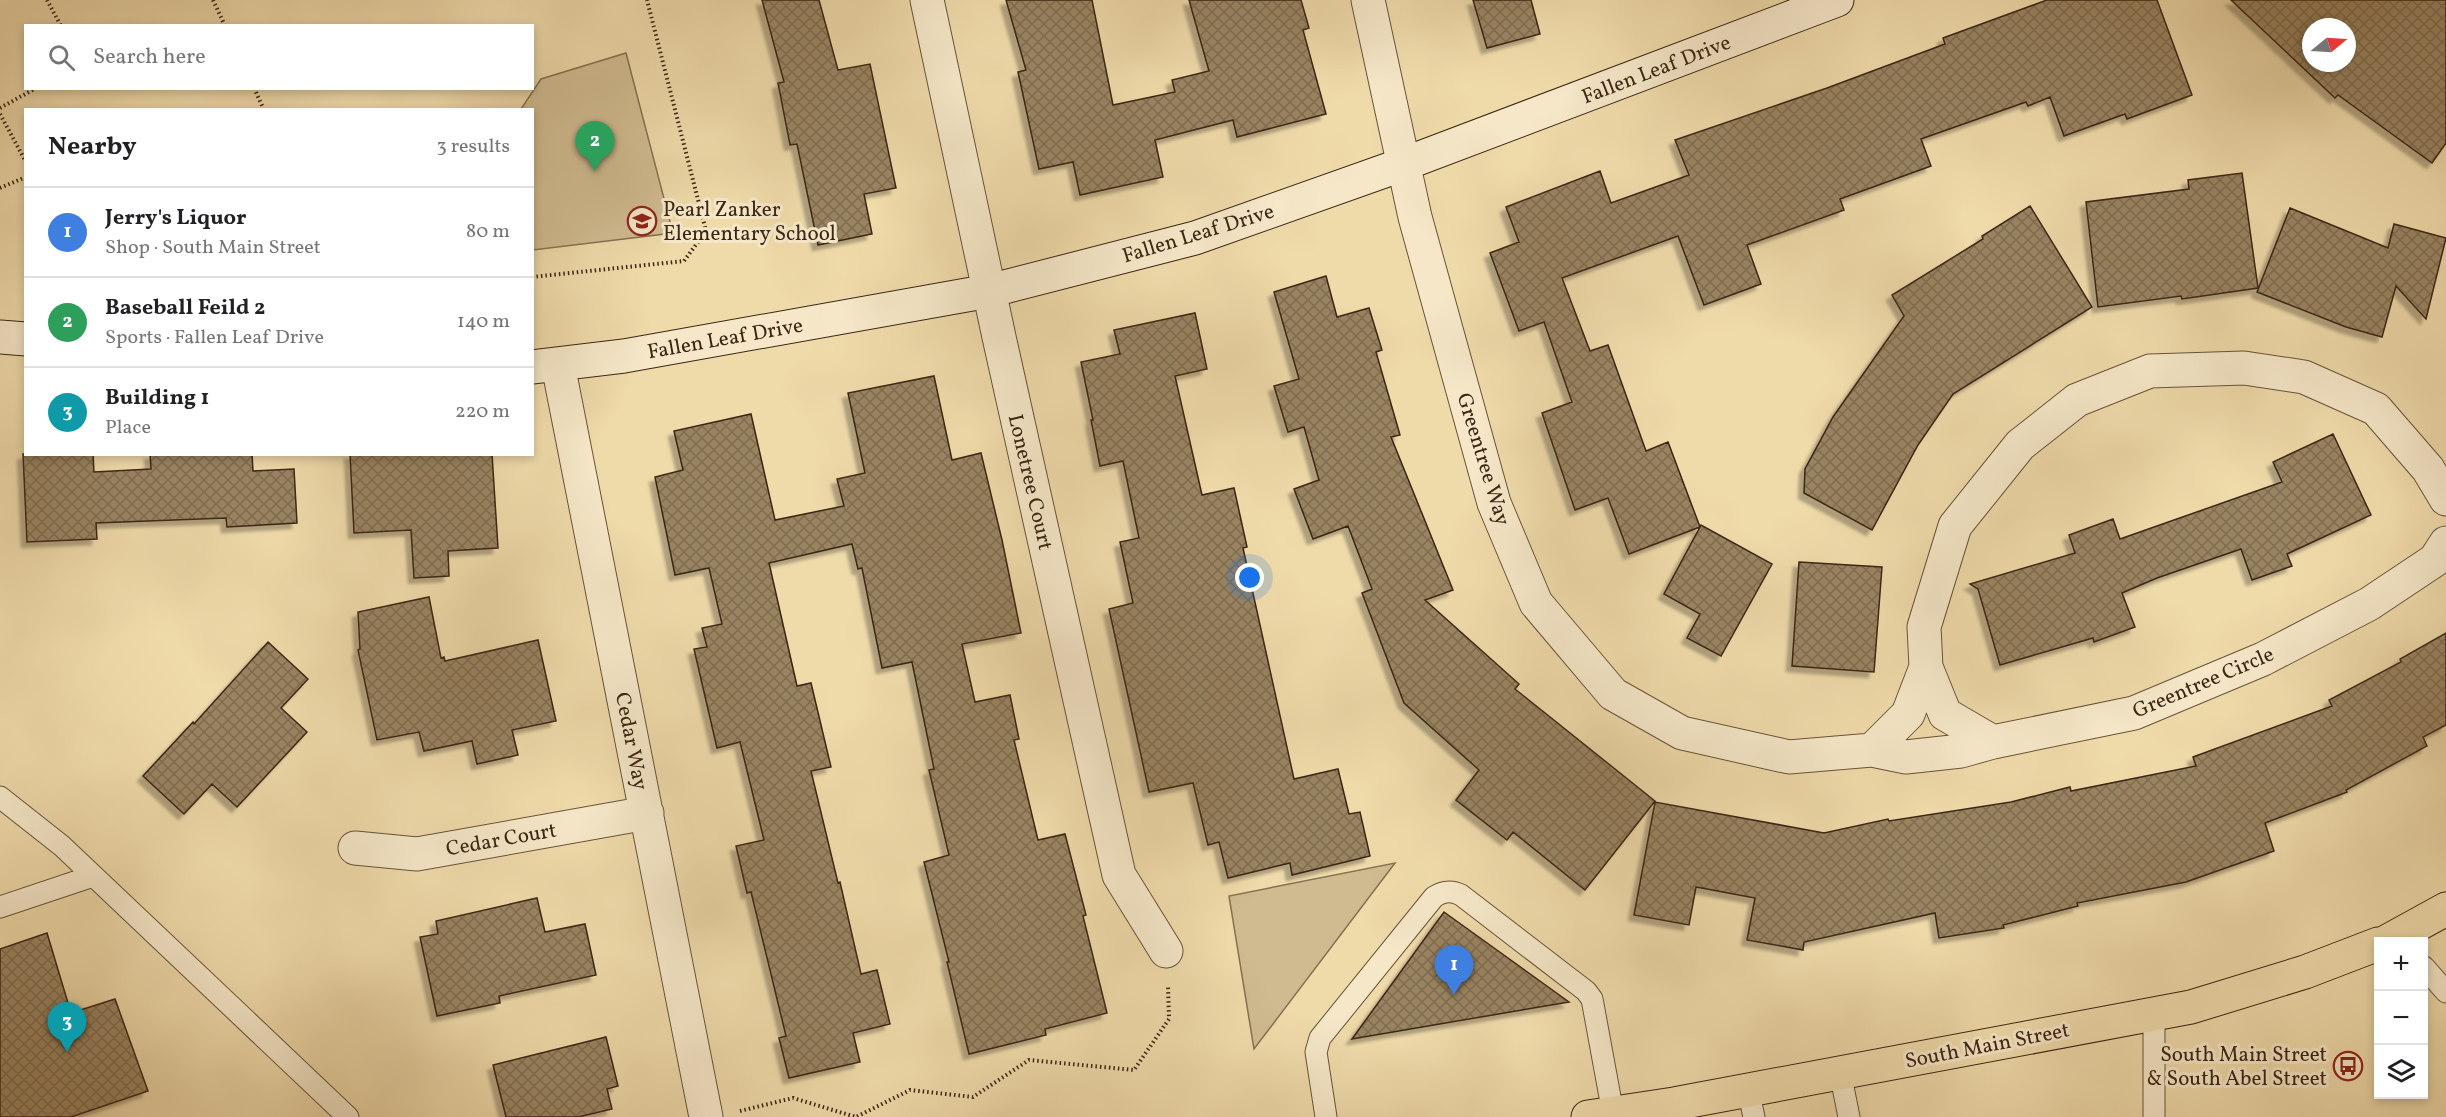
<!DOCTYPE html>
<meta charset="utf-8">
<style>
:root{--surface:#fff;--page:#f2f2f2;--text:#202124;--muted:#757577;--line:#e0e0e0;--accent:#ea580c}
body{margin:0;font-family:Vollkorn,serif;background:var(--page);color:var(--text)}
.controls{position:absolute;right:18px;bottom:18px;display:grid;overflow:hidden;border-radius:0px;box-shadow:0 3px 9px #0003}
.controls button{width:54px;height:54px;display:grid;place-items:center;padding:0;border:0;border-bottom:2px solid var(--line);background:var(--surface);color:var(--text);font:30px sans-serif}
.compass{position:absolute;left:2302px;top:18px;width:54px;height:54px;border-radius:50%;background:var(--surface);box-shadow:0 3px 9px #0003;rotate:72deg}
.you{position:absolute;left:1250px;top:578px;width:21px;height:21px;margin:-15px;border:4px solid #fff;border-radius:50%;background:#1a73e8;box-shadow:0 0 0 9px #1a73e833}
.badge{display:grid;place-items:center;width:39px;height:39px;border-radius:50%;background:var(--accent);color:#fff;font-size:20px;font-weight:700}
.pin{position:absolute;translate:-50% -50px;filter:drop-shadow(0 2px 3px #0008)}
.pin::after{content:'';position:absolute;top:32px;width:21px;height:18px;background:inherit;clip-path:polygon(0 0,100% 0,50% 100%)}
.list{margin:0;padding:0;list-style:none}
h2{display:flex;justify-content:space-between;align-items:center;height:78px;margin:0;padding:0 24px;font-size:26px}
h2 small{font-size:20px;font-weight:400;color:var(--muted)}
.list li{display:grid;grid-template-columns:39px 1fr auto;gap:18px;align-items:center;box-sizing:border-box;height:90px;padding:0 24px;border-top:2px solid var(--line)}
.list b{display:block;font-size:22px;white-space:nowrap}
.list p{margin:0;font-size:20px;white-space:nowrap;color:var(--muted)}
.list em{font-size:20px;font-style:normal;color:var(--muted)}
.icon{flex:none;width:33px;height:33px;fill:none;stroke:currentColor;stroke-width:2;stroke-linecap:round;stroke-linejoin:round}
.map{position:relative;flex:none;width:2446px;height:1117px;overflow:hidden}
.search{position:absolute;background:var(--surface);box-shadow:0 3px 9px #0003;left:24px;top:24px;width:510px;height:66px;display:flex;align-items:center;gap:15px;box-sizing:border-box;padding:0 21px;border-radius:0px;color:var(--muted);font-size:22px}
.panel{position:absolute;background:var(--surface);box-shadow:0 3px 9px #0003;left:24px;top:108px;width:510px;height:348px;border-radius:0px}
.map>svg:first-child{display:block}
.park{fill:#d0bb90;stroke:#867052;stroke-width:1.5}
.building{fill:url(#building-cross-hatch);stroke:#3b2614;stroke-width:1.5;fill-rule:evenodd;filter:url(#shadow)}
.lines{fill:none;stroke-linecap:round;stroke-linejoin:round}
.lane-casing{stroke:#68533a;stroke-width:23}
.street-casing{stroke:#68533a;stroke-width:35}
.secondary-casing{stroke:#3b2614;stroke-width:35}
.primary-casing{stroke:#3b2614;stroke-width:35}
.path{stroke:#3b2614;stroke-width:4;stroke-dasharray:1.5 3;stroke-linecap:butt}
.lane{stroke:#f5e7c8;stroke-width:21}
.street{stroke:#f5e7c8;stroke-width:33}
.secondary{stroke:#f5e7c8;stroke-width:33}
.primary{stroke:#efdaaa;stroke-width:33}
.labels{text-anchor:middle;stroke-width:6;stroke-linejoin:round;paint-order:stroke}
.street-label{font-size:21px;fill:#3b2614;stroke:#f5e7c8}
.poi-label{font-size:21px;fill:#3b2614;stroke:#f5e7c8;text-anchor:start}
</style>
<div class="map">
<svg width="2446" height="1117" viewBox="0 0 2446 1117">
<defs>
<pattern id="building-cross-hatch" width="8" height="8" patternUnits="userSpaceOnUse" patternTransform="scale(1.5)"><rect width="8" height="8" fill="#998462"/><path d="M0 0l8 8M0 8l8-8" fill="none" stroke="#7e6c50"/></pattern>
<filter id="shadow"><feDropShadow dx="-5.5" dy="5.5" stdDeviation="1.5" flood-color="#0004"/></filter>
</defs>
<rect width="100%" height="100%" fill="#efdaaa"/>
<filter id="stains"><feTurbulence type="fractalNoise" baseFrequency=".00333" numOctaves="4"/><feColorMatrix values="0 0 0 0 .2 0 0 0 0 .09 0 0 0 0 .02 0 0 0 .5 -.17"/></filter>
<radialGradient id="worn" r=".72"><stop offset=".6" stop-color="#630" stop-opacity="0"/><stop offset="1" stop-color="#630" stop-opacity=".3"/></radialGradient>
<path class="park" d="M 626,53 L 673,233 L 533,250 L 532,110 L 521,109 L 541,79 Z
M 1395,863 L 1254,1049 L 1229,896 Z"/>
<path class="building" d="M 762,0 L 819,0 L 838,70 L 870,64 L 896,188 L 864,194 L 872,234 L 818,245 L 797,144 L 790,145 L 778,83 L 784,82 Z
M 1006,0 L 1092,0 L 1113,105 L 1175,92 L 1172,80 L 1209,71 L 1189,0 L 1301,0 L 1309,28 L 1303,30 L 1326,114 L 1237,137 L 1233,120 L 1155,140 L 1163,177 L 1080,195 L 1073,162 L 1039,169 L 1018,72 L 1026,70 Z
M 1473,0 L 1531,0 L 1540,34 L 1487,48 Z
M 2047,0 L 2157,0 L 2192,95 L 2127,119 L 2125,114 L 2064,136 L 2050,97 L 2028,106 L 2026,102 L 1921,139 L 1931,166 L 1840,199 L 1844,210 L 1747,245 L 1761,284 L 1704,305 L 1678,236 L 1562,278 L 1590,351 L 1608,345 L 1646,451 L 1668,442 L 1700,527 L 1701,525 L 1772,564 L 1721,656 L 1687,638 L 1700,614 L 1664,594 L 1700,527 L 1629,554 L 1608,498 L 1575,510 L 1542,413 L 1572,402 L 1544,322 L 1519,331 L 1490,253 L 1519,242 L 1506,207 L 1600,171 L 1611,203 L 1689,175 L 1675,140 L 1827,88 L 1945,44 L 1943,38 Z
M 2231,0 L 2446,0 L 2446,143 L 2432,163 L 2338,95 L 2335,98 ZM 2311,27 L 2347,27 L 2347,63 L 2311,63 Z
M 2242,173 L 2258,288 L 2182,299 L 2181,296 L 2098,307 L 2086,202 L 2189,189 L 2188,180 Z
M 2030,206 L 2092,307 L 1953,394 L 1918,445 L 1872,530 L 1804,493 L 1805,469 L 1833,417 L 1904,316 L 1892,295 L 1983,239 L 1982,236 Z
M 2290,208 L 2388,248 L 2394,224 L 2446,238 L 2426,319 L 2396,286 L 2382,337 L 2346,327 L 2257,292 Z
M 1326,276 L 1337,317 L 1369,308 L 1382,350 L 1376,352 L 1400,435 L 1391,437 L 1453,590 L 1425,600 L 1519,684 L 1515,689 L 1655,801 L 1585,890 L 1513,832 L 1507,840 L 1456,800 L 1479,770 L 1404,703 L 1362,593 L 1372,589 L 1348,526 L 1313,539 L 1294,489 L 1319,480 L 1304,427 L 1288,432 L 1274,386 L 1299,379 L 1274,292 Z
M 1195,313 L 1207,369 L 1175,376 L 1202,495 L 1234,488 L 1247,547 L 1243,548 L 1294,779 L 1338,769 L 1349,814 L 1360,812 L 1370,856 L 1292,875 L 1290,863 L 1228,878 L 1219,842 L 1208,845 L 1193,783 L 1149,792 L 1109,609 L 1133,603 L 1120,542 L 1139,538 L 1123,461 L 1100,466 L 1091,420 L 1093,420 L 1081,362 L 1120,354 L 1114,330 Z
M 934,376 L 952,460 L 981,453 L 1002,540 L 1021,633 L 962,644 L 975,702 L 1010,695 L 1019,739 L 1014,740 L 1038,840 L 1065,834 L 1086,915 L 1083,916 L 1107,1013 L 1045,1029 L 1046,1035 L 969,1054 L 947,962 L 949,962 L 924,862 L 949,855 L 929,770 L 934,769 L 912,662 L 882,668 L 862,568 L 858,569 L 852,544 L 769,563 L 797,686 L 811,683 L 831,767 L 811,771 L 838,883 L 840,882 L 861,974 L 877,970 L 890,1024 L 853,1033 L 860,1062 L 789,1078 L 779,1038 L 786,1036 L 751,892 L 747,893 L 736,846 L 764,840 L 740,742 L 717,748 L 694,649 L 707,647 L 702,628 L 722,624 L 709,568 L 675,575 L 655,477 L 683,470 L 674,431 L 751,414 L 775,520 L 844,506 L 837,479 L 865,473 L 848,393 Z
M 2333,434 L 2371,515 L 2287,554 L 2292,566 L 2252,580 L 2241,549 L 2157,578 L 2122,593 L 2135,627 L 2094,642 L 2093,638 L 2000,665 L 1978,589 L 1970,584 L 2075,553 L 2069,535 L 2113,519 L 2120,539 L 2282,482 L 2273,462 Z
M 23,454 L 93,454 L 94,472 L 151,469 L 150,454 L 252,454 L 253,471 L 294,469 L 297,523 L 227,527 L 226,518 L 96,523 L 97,539 L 27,542 Z
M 350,454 L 492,454 L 498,548 L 448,551 L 449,576 L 414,578 L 411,530 L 354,533 Z
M 1799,562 L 1882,567 L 1874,672 L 1792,666 Z
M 429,597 L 441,658 L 444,657 L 445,661 L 538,640 L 556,721 L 512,730 L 518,755 L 477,764 L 472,741 L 424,751 L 419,732 L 377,740 L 358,650 L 360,649 L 358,612 Z
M 2446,633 L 2446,725 L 2423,737 L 2427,746 L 2346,790 L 2347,792 L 2265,823 L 2274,851 L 2186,882 L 2077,903 L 2078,906 L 2003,925 L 2004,928 L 1939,938 L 1935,913 L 1804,942 L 1803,950 L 1747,940 L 1755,898 L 1696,887 L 1689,925 L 1634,915 L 1655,802 L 1824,833 L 1888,819 L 1889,821 L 2011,802 L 2070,787 L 2071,791 L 2196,766 L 2193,757 L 2332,706 L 2329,700 L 2401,662 L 2400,659 Z
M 268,642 L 308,679 L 281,708 L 307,732 L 237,807 L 212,784 L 184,814 L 143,776 L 193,722 L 194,724 Z
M 537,898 L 545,932 L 585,924 L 596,975 L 499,996 L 500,1003 L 437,1016 L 420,937 L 438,934 L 436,921 Z
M 1444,912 L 1569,1002 L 1352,1039 Z
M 47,933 L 71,1013 L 115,999 L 148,1091 L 71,1117 L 0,1117 L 0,949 Z
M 606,1037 L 618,1086 L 607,1089 L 612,1109 L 578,1117 L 506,1117 L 493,1065 Z"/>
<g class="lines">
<g class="lane-casing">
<path id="lane" d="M 0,797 L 62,846 L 348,1117
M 0,907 L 93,876
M 2424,967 L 2446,992
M 2154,1014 L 2154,1117
M 1840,1072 L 1849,1117
M 1748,1090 L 1754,1117
M 1326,1117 L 1316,1052 L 1320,1038 L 1434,897 C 1443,891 1451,890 1461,895 L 1586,991 L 1592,999 L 1613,1113"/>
</g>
<g class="street-casing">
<path id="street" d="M 927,0 L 999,337 L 1119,875 L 1166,951
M 1368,0 L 1415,217 L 1494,503 L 1536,603 L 1613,694 L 1682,733 L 1789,757 L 1872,750 L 1906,757 L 1961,751 L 1993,742
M 558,365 L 706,1117
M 2446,499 L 2428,469 L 2376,409 L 2304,377 L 2244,368 L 2150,371 L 2077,400 L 2020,445 L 1955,526 L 1924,627 L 1926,667 L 1945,714 L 1993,742 L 2134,713 L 2263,659 L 2369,604 L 2435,560 L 2446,543
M 1872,750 L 1908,714 L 1926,667
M 355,848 L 417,854 L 647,813"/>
</g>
<g class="secondary-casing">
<path id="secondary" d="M 0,337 L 26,339
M 532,367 L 624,356 L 989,291 L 1195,238 L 1404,164 L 1837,0"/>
</g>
<g class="primary-casing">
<path id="primary" d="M 2386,942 L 2446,909
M 1588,1117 L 1674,1104 L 2191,1007 L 2305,972 L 2378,944"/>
</g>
<path class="path" d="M 47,0 L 61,26
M 213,0 L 225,26
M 254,88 L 264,110
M 0,108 L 36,88
M 0,114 L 26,162
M 0,188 L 26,177
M 532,277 L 684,261 L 706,231 L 647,0
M 740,1111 L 793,1098 L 856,1117 L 910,1090 L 973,1097 L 1029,1060 L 1134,1070 L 1169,1019 L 1168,985"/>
<use href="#lane" class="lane"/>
<use href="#street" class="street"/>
<use href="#secondary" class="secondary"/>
<use href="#primary" class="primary"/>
</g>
<defs>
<g id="school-ring" transform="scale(1.5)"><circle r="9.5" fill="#f5e7c8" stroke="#8f2418" stroke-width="1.5"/><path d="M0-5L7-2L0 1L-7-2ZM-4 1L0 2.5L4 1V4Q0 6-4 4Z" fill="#8f2418"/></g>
<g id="bus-ring" transform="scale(1.5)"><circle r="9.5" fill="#f5e7c8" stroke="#8f2418" stroke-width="1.5"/><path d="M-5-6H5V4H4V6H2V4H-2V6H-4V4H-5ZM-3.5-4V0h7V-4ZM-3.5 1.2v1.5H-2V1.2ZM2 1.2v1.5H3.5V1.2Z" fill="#8f2418"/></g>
</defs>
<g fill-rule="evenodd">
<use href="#school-ring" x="642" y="221"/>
<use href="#bus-ring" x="2348" y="1066"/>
</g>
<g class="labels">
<g class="street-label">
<text transform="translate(1656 69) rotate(-21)" y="7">Fallen Leaf Drive</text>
<text transform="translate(1198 233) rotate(-17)" y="7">Fallen Leaf Drive</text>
<text transform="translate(725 338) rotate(-10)" y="7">Fallen Leaf Drive</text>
<text transform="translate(1484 459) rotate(73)" y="7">Greentree Way</text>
<text transform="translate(1031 482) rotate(77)" y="7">Lonetree Court</text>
<text transform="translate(2203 682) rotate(-23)" y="7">Greentree Circle</text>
<text transform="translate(632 741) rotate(79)" y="7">Cedar Way</text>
<text transform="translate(501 839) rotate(-10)" y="7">Cedar Court</text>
<text transform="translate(1987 1045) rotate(-11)" y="7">South Main Street</text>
</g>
<g class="poi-label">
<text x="663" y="216">Pearl Zanker<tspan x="663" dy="24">Elementary School</tspan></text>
<text x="2327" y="1061" text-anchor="end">South Main Street<tspan x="2327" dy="24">&amp; South Abel Street</tspan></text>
</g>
</g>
<rect width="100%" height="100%" filter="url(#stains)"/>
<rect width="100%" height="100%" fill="url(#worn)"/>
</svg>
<div class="controls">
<button>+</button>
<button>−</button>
<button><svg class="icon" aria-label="layers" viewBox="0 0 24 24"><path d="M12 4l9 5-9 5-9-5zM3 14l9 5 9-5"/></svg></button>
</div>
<svg class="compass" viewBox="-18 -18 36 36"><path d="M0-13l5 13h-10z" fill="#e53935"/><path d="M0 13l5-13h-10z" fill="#757577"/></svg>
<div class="you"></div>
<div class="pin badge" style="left:1454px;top:995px;background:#3f7fe0">1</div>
<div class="pin badge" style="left:595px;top:171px;background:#2e9e5b">2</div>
<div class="pin badge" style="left:67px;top:1052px;background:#0f9aa8">3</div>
<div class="search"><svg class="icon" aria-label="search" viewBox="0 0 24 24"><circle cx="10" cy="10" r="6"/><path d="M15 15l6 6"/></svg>Search here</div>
<section class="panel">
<h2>Nearby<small>3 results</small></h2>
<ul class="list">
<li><span class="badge" style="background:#3f7fe0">1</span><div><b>Jerry's Liquor</b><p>Shop · South Main Street</p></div><em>80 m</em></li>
<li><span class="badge" style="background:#2e9e5b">2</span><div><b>Baseball Feild 2</b><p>Sports · Fallen Leaf Drive</p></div><em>140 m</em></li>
<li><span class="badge" style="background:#0f9aa8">3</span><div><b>Building 1</b><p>Place</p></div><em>220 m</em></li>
</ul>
</section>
</div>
